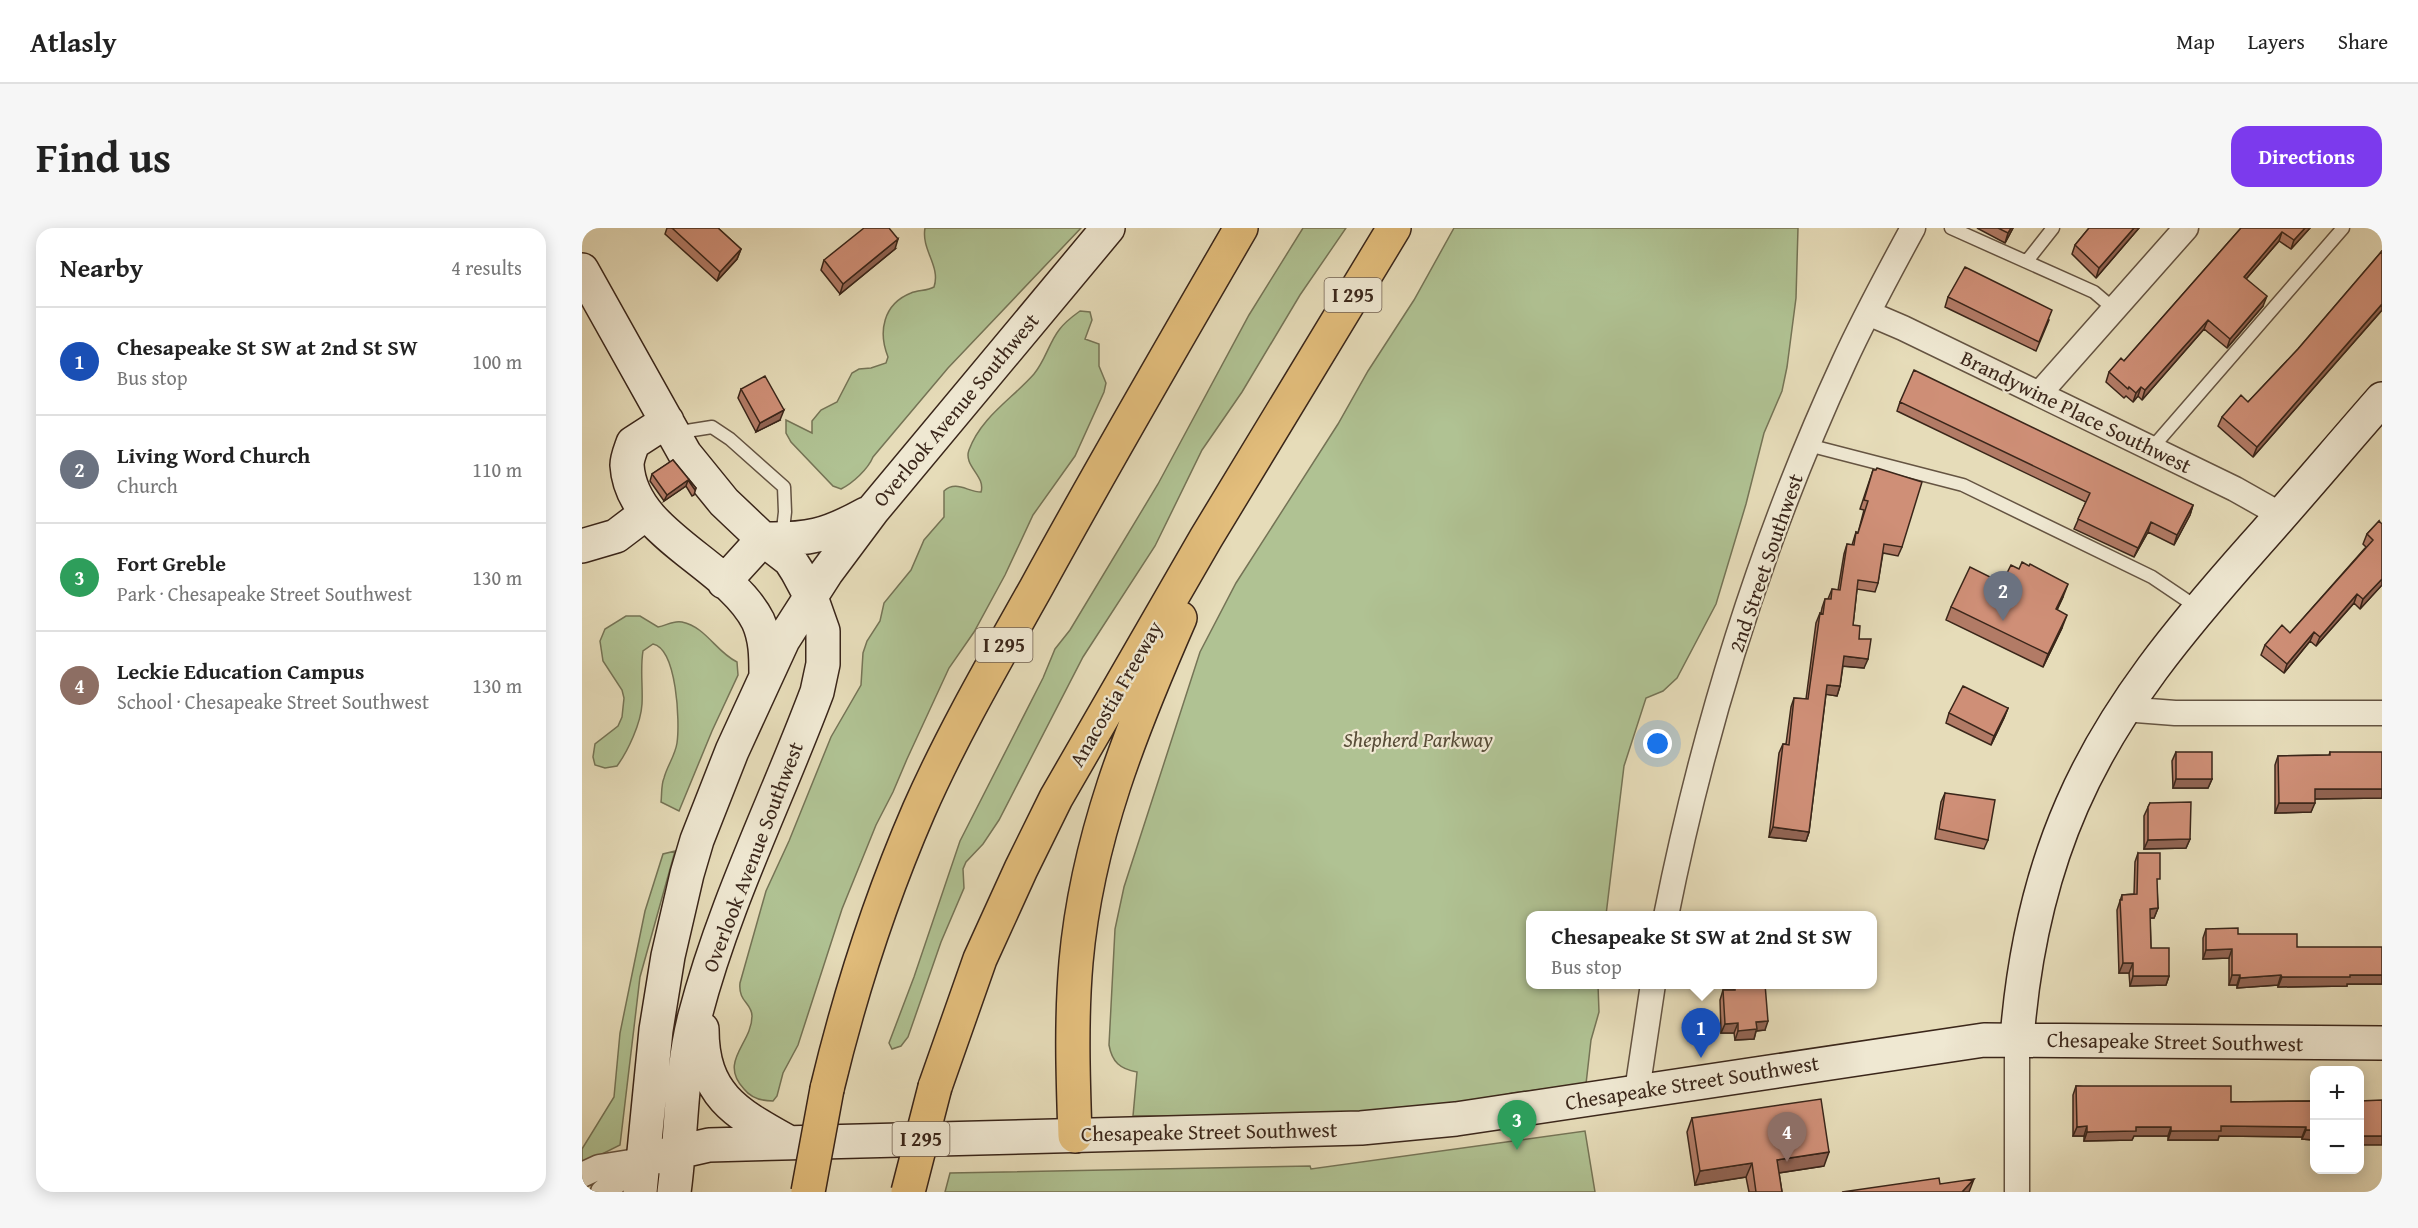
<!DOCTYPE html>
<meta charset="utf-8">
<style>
:root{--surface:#fff;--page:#f6f6f6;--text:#222;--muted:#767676;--line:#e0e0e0;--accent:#7c3aed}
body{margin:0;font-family:"Gentium Book Plus",serif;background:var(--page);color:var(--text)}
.controls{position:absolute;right:18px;bottom:18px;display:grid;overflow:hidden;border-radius:12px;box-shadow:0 3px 15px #0003}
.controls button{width:54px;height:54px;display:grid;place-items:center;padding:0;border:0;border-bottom:2px solid var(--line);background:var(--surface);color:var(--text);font:30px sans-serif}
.you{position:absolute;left:1076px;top:516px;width:21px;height:21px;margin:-15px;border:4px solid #fff;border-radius:50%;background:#1a73e8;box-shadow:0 0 0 9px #1a73e833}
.badge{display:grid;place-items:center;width:39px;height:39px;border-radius:50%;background:var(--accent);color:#fff;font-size:20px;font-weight:700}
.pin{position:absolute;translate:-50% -50px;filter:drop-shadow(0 2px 3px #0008)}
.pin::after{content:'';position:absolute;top:32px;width:21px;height:18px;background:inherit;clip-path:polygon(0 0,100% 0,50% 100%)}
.popup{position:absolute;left:944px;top:683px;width:351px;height:78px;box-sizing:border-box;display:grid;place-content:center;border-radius:12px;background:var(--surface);filter:drop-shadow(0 2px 4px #0005);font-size:20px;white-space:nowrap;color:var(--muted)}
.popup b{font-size:22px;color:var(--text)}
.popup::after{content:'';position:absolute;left:50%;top:100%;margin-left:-12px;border:12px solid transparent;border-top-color:var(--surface)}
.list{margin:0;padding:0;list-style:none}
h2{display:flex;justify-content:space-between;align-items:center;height:78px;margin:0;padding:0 24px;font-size:26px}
h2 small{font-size:20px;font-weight:400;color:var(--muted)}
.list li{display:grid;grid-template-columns:39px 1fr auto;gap:18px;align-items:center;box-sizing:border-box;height:108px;padding:0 24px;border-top:2px solid var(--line)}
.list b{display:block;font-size:22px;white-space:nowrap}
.list p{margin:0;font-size:20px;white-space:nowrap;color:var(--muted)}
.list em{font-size:20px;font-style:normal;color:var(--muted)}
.map{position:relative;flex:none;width:1800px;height:964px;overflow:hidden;border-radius:18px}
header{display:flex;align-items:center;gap:36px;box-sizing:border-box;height:84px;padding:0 30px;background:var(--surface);border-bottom:2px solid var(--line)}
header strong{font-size:28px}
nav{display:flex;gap:33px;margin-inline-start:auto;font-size:21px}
.intro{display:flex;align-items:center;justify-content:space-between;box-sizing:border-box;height:144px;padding:0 36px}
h1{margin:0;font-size:42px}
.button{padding:15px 27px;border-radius:18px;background:var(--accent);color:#fff;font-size:21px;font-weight:700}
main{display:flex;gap:36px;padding:0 36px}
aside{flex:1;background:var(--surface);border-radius:18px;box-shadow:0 3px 15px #0003}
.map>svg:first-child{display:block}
.green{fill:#b0c293;stroke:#757456;stroke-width:1.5}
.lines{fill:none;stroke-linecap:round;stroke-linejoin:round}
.lane-casing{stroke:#655442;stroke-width:15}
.street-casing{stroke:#655442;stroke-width:27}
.secondary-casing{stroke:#3a261a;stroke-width:36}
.highway-casing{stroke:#3a261a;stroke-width:36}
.lane{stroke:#efe8d2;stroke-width:12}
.street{stroke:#efe8d2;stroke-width:24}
.secondary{stroke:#efe8d2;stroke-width:33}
.highway{stroke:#e3be7c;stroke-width:33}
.highway-bridge-casing{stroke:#3a261a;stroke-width:36;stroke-linecap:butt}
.highway-bridge{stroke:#e3be7c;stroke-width:33}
.wall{fill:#b27b66;stroke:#3a261a;stroke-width:1.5}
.shaded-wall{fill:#916453;stroke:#3a261a;stroke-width:1.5}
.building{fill:#cf8f77;stroke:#3a261a;stroke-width:1.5}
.labels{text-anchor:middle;stroke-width:4.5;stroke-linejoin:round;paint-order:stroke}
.shield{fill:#efe8d2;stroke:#706051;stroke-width:1.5}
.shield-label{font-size:20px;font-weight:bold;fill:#3a261a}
.street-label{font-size:21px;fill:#3a261a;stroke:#efe8d2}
.park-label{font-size:21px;font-style:italic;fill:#584d38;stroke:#efe8d2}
</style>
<header>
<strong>Atlasly</strong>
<nav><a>Map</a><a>Layers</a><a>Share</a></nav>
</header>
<div class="intro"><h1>Find us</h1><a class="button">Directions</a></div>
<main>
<aside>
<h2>Nearby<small>4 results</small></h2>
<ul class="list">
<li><span class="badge" style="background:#1a4fb4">1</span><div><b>Chesapeake St SW at 2nd St SW</b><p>Bus stop</p></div><em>100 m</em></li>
<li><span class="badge" style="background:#6b7280">2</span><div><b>Living Word Church</b><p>Church</p></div><em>110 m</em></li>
<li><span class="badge" style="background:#2e9e5b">3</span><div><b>Fort Greble</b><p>Park · Chesapeake Street Southwest</p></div><em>130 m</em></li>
<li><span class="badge" style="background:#8d6e63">4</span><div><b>Leckie Education Campus</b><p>School · Chesapeake Street Southwest</p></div><em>130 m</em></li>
</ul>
</aside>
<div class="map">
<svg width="1800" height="964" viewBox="0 0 1800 964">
<rect width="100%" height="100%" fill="#e6dcb9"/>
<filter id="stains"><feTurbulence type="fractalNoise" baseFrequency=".00333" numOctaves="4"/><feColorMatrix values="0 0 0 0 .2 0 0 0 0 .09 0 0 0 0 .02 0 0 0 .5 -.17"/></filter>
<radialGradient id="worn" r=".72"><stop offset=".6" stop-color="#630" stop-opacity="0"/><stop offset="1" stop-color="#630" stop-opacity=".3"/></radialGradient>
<path class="green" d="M 343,0 L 499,0 L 366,140 L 291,229 C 286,241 271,255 259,261 L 251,258 L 209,214 L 204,205 L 204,192 L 230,205 L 230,193 L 239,182 L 255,174 L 270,145 L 277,141 L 289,140 L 304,135 L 306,129 C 296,104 301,76 329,65 C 336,62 345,63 352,59 C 359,38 339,22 343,0 Z
M 721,0 L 764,0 L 718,67 L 660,164 L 620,222 L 573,318 L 501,429 L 417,592 L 401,616 L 384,634 L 381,641 L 382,660 L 359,714 L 326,809 L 319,818 L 310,821 L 307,815 L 332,749 L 378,613 L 461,450 L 473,421 L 488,402 L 576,256 L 667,87 Z
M 872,0 L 1216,0 L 1214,70 L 1205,139 L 1200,163 L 1182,205 L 1164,276 L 1134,376 L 1095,450 L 1081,463 L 1064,470 L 1042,538 L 1024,687 L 948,688 L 948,756 L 1016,757 L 1017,784 L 1009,812 L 1004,856 L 930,865 L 873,879 L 700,888 L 551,888 L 555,844 C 538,841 530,834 527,817 L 533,701 L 542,659 L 618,424 L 654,355 L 756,196 L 786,143 L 832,72 Z
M 498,83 L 508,84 L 510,92 L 503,111 L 517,116 L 517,138 L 524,155 L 522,164 L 493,228 L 451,287 L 423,347 L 392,404 L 367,440 L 325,531 L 311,564 L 294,597 L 260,681 L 216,817 L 201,845 L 195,868 L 191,873 C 179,873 169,870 162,861 C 136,833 170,816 170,788 C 170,775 156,774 158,755 L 184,663 L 207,613 L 249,509 L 279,457 L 281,425 L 285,413 L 298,393 L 302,375 L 329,342 L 342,312 L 362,289 L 362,263 C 374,252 386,264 399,264 C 404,248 381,238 387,222 C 399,189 430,171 452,146 C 463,133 467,115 477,102 C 482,95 491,88 498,83 Z
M 44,388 L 58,388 L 76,399 C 84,398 91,392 100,394 C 124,399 134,424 155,434 L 156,447 L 130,503 L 97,583 L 79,574 C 80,566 79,557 82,550 C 85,538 93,528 95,515 C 98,494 95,421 71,416 L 61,423 C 58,441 61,458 60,476 C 59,495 46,523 35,538 L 23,540 L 13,537 L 11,529 L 13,516 L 36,498 L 40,489 L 42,470 L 40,462 L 21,433 L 18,413 L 23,401 Z
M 93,623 L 58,749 L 38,917 L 0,936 L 0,921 L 32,869 L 38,805 L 63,683 L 81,626 Z
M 1003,903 L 1013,964 L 363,964 L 368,945 L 728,938 L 729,941 Z"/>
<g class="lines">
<g class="lane-casing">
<path id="lane" d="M 1369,0 L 1512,64 L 1532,81
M 1445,33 L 1471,0
M 92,205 L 130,199 L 148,211 L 202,259 L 203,284 L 200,310
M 1226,217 L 1381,257 L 1570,349 L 1616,380
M 1570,220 L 1761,0"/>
</g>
<g class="street-casing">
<path id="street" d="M 1286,85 L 1321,100 L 1653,261 L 1699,287
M 1457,166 L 1604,0
M 1541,481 L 1593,485 L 1800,485
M 1084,688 C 1122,498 1181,309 1262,134 C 1283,88 1307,44 1331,0
M 1055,863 L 1071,756
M 0,947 L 17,939 L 61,932
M 21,964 L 59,933
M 1435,964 L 1435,811"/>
</g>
<g class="secondary-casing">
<path id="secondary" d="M 0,42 L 103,226 L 142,274 L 181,311 L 208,332 L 215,343 L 229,369 L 241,403 L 241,436 L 235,464 C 195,571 142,676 113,788 C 98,845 100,906 92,964
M 85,193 L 51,215 C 49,221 45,230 45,237 C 49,307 147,335 176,393 C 184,411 184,428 184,447
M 0,318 L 34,308 L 63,286
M 142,354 L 181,311 C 226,312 244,308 284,286
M 120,801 C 120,867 154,885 206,914
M 1435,811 C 1441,733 1458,650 1490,577 C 1533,478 1601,398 1672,318 C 1715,270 1757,220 1800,171
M 61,932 L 127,917 L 779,900 L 874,891 L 1402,812 L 1800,815
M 58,964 L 74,802 L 86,728 L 105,646 L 115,612 L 150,523 L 201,412 L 244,345 L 291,282 L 526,0"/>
</g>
<g class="highway-casing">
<path id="highway" d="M 353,859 L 398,731 L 439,641 L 474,570 L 624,310 L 812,0
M 245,861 C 268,765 298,672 337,582 C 371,505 413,433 454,360 C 520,239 590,119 659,0
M 493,908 C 491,850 489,792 494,734 C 505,610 549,502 598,390"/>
</g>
<use href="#lane" class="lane"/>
<use href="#street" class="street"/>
<use href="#secondary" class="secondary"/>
<use href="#highway" class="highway"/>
<g class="highway-bridge-casing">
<path id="highway-bridge" d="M 226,964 L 245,861
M 326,964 L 353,859"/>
</g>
<use href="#highway-bridge" class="highway-bridge"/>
</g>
<path class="wall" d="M 85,0 L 136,0 L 159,21 L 155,31 L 135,53 L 83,6 Z
M 1395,0 L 1431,0 L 1423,15 Z
M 1507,0 L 1557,0 L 1514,50 L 1490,26 L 1493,17 Z
M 1659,0 L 1728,0 L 1709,21 L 1697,13 L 1664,51 L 1681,78 L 1645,120 L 1622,101 L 1560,172 L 1556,168 L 1551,174 L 1544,168 L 1542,170 L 1524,154 L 1527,144 L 1542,133 Z
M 313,21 L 258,66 L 239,42 L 242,32 Z
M 1800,23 L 1800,82 L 1671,229 L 1636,198 L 1640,189 L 1666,174 L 1716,121 Z
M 1366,69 L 1467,92 L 1454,123 L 1363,79 Z
M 159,161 L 198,192 L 174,204 L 156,170 Z
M 1318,174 L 1611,277 L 1608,287 L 1592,317 L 1566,304 L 1552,329 L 1492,301 L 1504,274 L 1315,183 Z
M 91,232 L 114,260 L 112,267 L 110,268 L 104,258 L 82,273 L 68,253 L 70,246 Z
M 1291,242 L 1320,319 L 1316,328 L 1301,325 L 1296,355 L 1293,364 L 1275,361 L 1271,397 L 1277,411 L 1282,440 L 1261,438 L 1258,458 L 1255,468 L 1244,466 L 1227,604 L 1224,613 L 1187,609 L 1197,525 L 1201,516 L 1204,516 L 1209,479 L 1212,470 L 1224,471 L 1234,395 L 1238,385 L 1239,385 L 1240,380 L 1243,371 L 1246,371 L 1250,361 L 1256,362 L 1262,326 L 1265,316 L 1270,317 L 1274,304 L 1276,305 L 1282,282 L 1278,281 Z
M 1797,293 L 1800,357 L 1778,381 L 1772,375 L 1734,418 L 1728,413 L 1702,445 L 1679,427 L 1683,417 L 1708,405 L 1784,319 L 1781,316 L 1785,306 Z
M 1420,355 L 1481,369 L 1475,382 L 1480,400 L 1461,439 L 1364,392 L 1369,379 Z
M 1426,480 L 1422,490 L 1409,517 L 1364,495 L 1367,485 Z
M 1594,524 L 1630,551 L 1626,560 L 1591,560 L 1590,533 Z
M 1748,524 L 1800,570 L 1733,571 L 1729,584 L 1693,585 L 1693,537 L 1696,528 L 1747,527 Z
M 1363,565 L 1406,612 L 1402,621 L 1353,611 L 1359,574 Z
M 1568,575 L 1608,611 L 1604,620 L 1562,621 L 1562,588 Z
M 1556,625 L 1575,659 L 1576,680 L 1572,690 L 1568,690 L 1569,720 L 1587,748 L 1584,757 L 1548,758 L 1547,745 L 1537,745 L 1535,682 L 1540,667 L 1552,666 L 1553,634 Z
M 1624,701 L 1656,706 L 1715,719 L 1800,756 L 1765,756 L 1765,758 L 1696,759 L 1696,757 L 1655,760 L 1655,757 L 1647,757 L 1647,730 L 1621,731 L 1621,710 Z
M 1153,757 L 1183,802 L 1174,803 L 1172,811 L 1153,812 L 1152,805 L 1139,805 L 1138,772 L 1141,762 L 1151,762 Z
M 1494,858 L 1649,874 L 1732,873 L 1732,915 L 1731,915 L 1731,912 L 1720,911 L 1720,909 L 1637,908 L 1636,912 L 1586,912 L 1586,908 L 1552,908 L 1550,912 L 1502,913 L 1502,908 L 1491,908 L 1491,867 Z
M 1110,890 L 1242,938 L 1197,945 L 1200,964 L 1167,964 L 1164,949 L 1113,957 L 1105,904 Z"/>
<path class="shaded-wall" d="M 1429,0 L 1431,0 L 1423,15 L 1426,5 Z
M 1552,0 L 1557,0 L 1514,50 L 1517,40 Z
M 1723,0 L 1728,0 L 1709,21 L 1712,12 Z
M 1700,4 L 1697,13 L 1658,58 L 1662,49 Z
M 316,11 L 313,21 L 258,66 L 261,56 Z
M 159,21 L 155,31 L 135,53 L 138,44 Z
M 1685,68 L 1681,78 L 1645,120 L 1648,111 Z
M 1800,76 L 1800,82 L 1671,229 L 1675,219 Z
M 1626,92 L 1622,101 L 1560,172 L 1563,162 Z
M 1559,159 L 1556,168 L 1551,174 L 1554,165 Z
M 202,182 L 198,192 L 174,204 L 178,195 Z
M 106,252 L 104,258 L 82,273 L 85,267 Z
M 1611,277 L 1608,287 L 1592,317 L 1595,307 Z
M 1569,294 L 1566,304 L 1552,329 L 1556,320 Z
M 1800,351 L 1800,357 L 1778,381 L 1781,371 Z
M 1486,356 L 1481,369 L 1469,394 L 1474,381 Z
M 1775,366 L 1772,375 L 1734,418 L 1738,409 Z
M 1485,387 L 1480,400 L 1461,439 L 1466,426 Z
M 1732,404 L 1728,413 L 1702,445 L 1705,436 Z
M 1262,428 L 1286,431 L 1282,440 L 1259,438 Z
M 1245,457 L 1258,458 L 1255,468 L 1241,466 Z
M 1426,480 L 1422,490 L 1409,517 L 1412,508 Z
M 1594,551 L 1630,551 L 1626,560 L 1591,560 Z
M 1733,561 L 1800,561 L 1800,570 L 1729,571 Z
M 1697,575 L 1733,575 L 1729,584 L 1693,585 Z
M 1191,599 L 1227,604 L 1224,613 L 1187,609 Z
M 1608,611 L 1604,620 L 1562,621 L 1566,612 Z
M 1576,680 L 1572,690 L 1564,690 L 1568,681 Z
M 1650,721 L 1647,730 L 1621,731 L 1624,722 Z
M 1541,735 L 1551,735 L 1547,745 L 1537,745 Z
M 1650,747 L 1658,747 L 1655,757 L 1647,757 Z
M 1699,747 L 1696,757 L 1655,760 L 1658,750 Z
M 1768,747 L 1800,747 L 1800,756 L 1765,756 L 1765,758 L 1696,759 L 1700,749 Z
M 1551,748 L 1587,748 L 1584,757 L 1548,758 Z
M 1186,793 L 1183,802 L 1174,803 L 1172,811 L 1153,812 L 1156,803 L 1174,794 Z
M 1156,795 L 1152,805 L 1139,805 L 1143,796 Z
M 1505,898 L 1502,908 L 1491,908 L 1495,899 Z
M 1639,898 L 1724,899 L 1720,909 L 1637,908 L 1636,912 L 1586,912 L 1589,903 Z
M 1554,899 L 1589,899 L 1586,908 L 1552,908 L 1550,912 L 1502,913 L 1505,904 Z
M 1724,902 L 1732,902 L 1732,908 L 1731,912 L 1720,911 Z
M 1778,908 L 1800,908 L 1800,917 L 1778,917 Z
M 1247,924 L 1242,938 L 1190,946 L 1195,932 Z
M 1170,935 L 1164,949 L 1113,957 L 1118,943 Z
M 1392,951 L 1387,964 L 1380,964 Z"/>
<path class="building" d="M 90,0 L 136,0 L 159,21 L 138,44 Z
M 282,0 L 307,0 L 316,11 L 261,56 L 242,32 Z
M 1416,0 L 1429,0 L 1426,5 Z
M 1507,0 L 1552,0 L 1517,40 L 1493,17 Z
M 1659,0 L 1723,0 L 1712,12 L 1700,4 L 1662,49 L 1685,68 L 1648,111 L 1626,92 L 1563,162 L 1559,159 L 1554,165 L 1547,159 L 1546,161 L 1527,144 L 1539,130 L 1542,133 Z
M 1800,23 L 1800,76 L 1675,219 L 1640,189 L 1659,167 L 1666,174 L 1716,121 Z
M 1383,39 L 1470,82 L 1457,114 L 1366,69 Z
M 1332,142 L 1611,277 L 1595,307 L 1569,294 L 1556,320 L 1496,291 L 1508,265 L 1318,174 Z
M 183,148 L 202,182 L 178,195 L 159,161 Z
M 91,232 L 114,260 L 113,262 L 106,252 L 85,267 L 70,246 Z
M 1295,240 L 1340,254 L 1320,319 L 1302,316 L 1296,355 L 1276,352 L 1271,397 L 1278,398 L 1277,411 L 1289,411 L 1286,431 L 1262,428 L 1258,458 L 1245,457 L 1227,604 L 1191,599 L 1201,516 L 1207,517 L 1212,470 L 1226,471 L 1238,385 L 1241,386 L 1243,371 L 1249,371 L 1250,361 L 1258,362 L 1265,316 L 1272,317 L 1274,304 L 1276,305 L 1286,273 L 1282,272 L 1291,242 L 1294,242 Z
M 1797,293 L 1800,296 L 1800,351 L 1781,371 L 1775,366 L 1738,409 L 1732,404 L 1705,436 L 1683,417 L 1700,397 L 1708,405 L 1791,312 L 1785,306 Z
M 1440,334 L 1447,338 L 1448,336 L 1486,356 L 1474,381 L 1485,387 L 1466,426 L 1369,379 L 1388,339 L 1420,355 L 1429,337 L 1437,341 Z
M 1381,458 L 1426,480 L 1412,508 L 1367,485 Z
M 1594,524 L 1630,524 L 1630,551 L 1594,551 Z
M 1748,524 L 1800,524 L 1800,561 L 1733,561 L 1733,575 L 1697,575 L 1696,528 L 1748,527 Z
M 1363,565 L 1413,572 L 1406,612 L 1357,601 Z
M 1609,574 L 1608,611 L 1566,612 L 1566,579 L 1568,575 Z
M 1556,625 L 1578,625 L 1578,651 L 1575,651 L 1576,680 L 1568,681 L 1569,720 L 1587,720 L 1587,748 L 1551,748 L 1551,735 L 1541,735 L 1538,672 L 1540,672 L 1540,667 L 1555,666 Z
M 1656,700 L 1656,706 L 1715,706 L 1715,719 L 1800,719 L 1800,747 L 1768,747 L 1768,749 L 1700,749 L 1699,747 L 1658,750 L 1658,747 L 1650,747 L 1650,721 L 1624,722 L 1624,701 Z
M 1166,756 L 1183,756 L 1186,793 L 1174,794 L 1175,801 L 1156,803 L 1156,795 L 1143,796 L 1141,762 L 1153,762 L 1153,757 Z
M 1494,858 L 1649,858 L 1649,874 L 1732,873 L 1732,902 L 1724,902 L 1724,899 L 1639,898 L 1639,903 L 1589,903 L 1589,899 L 1554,899 L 1554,903 L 1505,904 L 1505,898 L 1495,899 Z
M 1239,871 L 1247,924 L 1195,932 L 1200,964 L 1174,964 L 1170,935 L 1118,943 L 1110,890 Z
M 1800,872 L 1800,908 L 1778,908 L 1778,873 Z
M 1357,950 L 1358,956 L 1392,951 L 1380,964 L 1260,964 Z"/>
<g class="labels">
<g class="shield">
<rect x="742.5" y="50" width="57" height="34" rx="4.5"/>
<rect x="393.5" y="400" width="57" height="34" rx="4.5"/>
<rect x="310.5" y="894" width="57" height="34" rx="4.5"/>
</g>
<g class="shield-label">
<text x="771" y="74">I 295</text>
<text x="422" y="424">I 295</text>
<text x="339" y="918">I 295</text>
</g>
<g class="street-label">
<text transform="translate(374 182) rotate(-50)" y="7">Overlook Avenue Southwest</text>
<text transform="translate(1494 184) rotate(26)" y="7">Brandywine Place Southwest</text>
<text transform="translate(1184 335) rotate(-71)" y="7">2nd Street Southwest</text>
<text transform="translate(534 466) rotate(-60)" y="7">Anacostia Freeway</text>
<text transform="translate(171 629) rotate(-69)" y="7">Overlook Avenue Southwest</text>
<text transform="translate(1593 814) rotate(1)" y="7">Chesapeake Street Southwest</text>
<text transform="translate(1110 855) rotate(-9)" y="7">Chesapeake Street Southwest</text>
<text transform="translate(627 904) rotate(-1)" y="7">Chesapeake Street Southwest</text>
</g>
<g class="park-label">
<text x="836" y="519">Shepherd Parkway</text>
</g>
</g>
<rect width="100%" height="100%" filter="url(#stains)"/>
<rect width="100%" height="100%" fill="url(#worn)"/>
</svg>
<div class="controls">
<button>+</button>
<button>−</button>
</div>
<div class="you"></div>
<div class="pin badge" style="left:1119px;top:830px;background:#1a4fb4">1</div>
<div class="popup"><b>Chesapeake St SW at 2nd St SW</b>Bus stop</div>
<div class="pin badge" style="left:1421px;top:393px;background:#6b7280">2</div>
<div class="pin badge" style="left:935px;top:922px;background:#2e9e5b">3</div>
<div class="pin badge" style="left:1205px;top:934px;background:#8d6e63">4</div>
</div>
</main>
